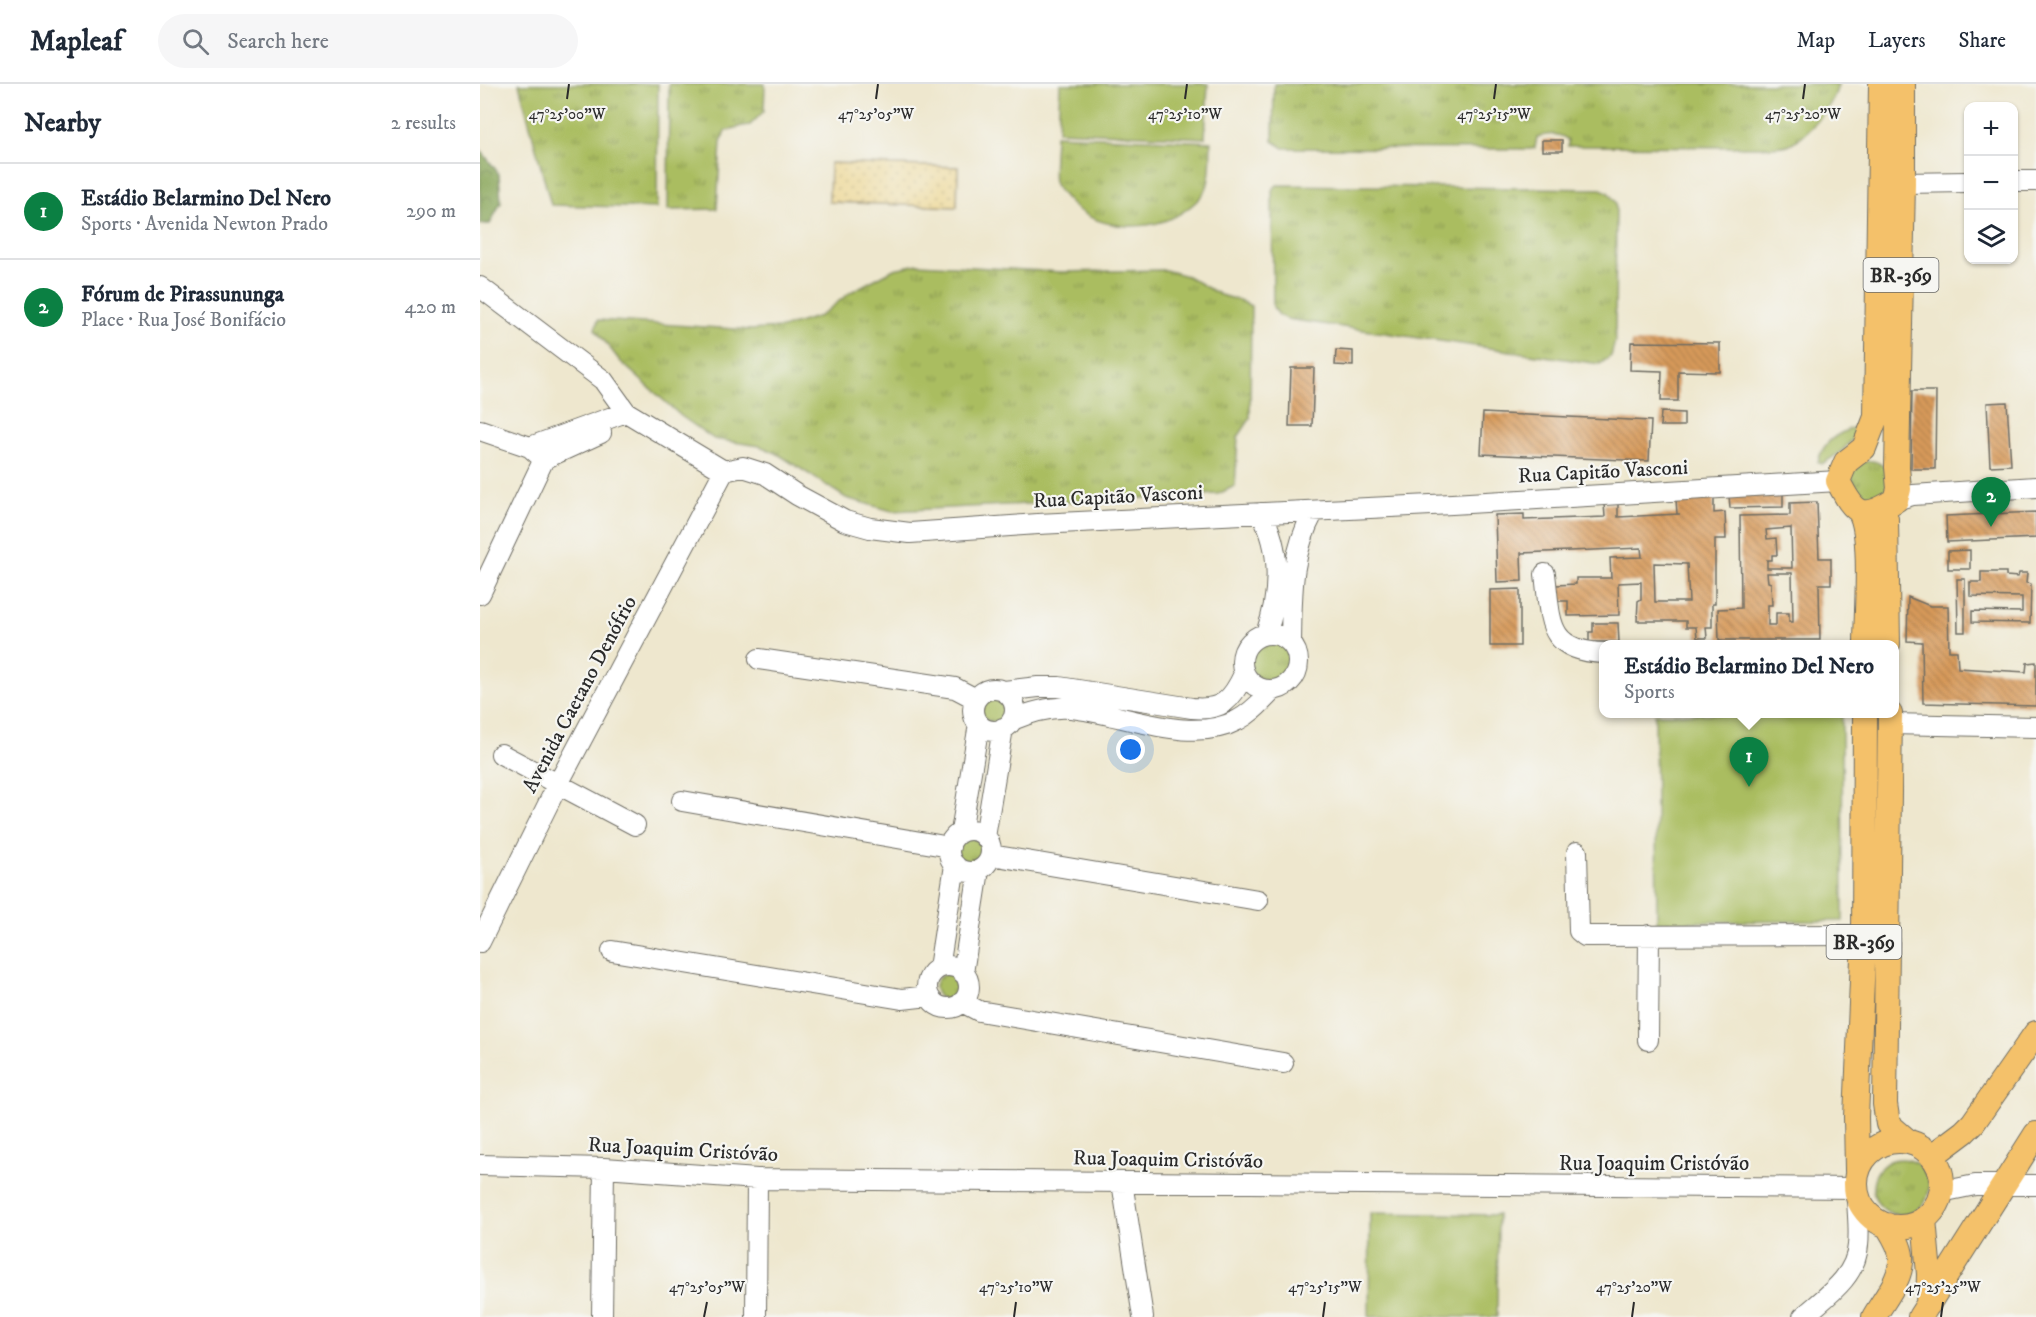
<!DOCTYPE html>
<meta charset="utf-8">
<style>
:root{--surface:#fff;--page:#f6f6f7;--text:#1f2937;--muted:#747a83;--line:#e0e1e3;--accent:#0b8043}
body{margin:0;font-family:"IM FELL DW Pica",serif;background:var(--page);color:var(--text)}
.controls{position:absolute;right:18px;top:18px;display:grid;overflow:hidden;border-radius:12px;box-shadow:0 2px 4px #0004}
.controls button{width:54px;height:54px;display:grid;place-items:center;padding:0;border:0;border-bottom:2px solid var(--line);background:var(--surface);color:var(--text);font:30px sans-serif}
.you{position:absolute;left:651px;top:666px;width:21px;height:21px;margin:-15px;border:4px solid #fff;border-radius:50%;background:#1a73e8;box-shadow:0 0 0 9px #1a73e833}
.badge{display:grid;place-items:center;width:39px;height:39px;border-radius:50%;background:var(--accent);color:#fff;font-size:20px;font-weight:700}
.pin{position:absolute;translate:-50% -50px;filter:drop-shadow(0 2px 3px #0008)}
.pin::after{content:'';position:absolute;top:32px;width:21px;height:18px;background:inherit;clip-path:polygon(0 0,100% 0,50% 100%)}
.popup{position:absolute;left:1119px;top:556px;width:300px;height:78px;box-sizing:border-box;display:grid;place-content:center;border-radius:12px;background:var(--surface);filter:drop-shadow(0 2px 4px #0005);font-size:20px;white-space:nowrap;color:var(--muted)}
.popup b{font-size:22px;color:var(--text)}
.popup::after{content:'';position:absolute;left:50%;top:100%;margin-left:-12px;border:12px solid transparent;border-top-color:var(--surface)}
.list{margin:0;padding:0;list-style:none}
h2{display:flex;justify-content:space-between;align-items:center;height:78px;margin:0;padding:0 24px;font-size:26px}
h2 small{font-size:20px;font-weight:400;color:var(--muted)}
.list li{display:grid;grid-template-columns:39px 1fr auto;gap:18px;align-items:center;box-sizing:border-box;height:96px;padding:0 24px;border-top:2px solid var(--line)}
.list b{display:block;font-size:22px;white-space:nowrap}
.list p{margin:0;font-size:20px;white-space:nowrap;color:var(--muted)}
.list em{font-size:20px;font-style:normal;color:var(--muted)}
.icon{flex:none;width:33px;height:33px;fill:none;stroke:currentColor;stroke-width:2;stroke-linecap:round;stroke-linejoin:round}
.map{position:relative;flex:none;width:1556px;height:1233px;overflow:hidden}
header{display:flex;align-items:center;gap:36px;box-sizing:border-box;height:84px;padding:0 30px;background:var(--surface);border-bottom:2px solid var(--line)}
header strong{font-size:28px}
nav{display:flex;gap:33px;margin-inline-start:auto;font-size:21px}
.search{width:420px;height:54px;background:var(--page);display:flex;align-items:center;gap:15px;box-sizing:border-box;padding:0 21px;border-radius:33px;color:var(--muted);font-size:22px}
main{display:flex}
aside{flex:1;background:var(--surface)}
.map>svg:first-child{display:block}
.grass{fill:url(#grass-tufts);stroke:#6a7446;stroke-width:1.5}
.forest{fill:url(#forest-crowns);stroke:#596841;stroke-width:1.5}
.sand{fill:url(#sand-dots);stroke:#8c8264;stroke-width:1.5}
.garden{fill:#aabd61;stroke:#6a7446;stroke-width:1.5}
.building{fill:url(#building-back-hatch);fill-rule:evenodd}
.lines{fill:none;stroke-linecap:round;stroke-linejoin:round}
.minor-casing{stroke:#6f6d64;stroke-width:22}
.major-casing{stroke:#6f6d64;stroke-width:26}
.minor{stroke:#fff;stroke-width:20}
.major{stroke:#f4c16b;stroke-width:24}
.ticks{fill:none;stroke:#2b2b2b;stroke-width:2}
.labels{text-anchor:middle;stroke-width:4.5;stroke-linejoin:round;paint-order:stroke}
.shield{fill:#f6f6f2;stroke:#686867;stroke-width:1.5}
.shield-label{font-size:20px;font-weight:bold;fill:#2b2b2b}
.street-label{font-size:21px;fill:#2b2b2b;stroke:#f6f6f2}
.ticks-label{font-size:15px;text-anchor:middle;fill:#2b2b2b;stroke:#f6f6f2;stroke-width:4.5;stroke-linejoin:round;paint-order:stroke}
</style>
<header>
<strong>Mapleaf</strong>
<div class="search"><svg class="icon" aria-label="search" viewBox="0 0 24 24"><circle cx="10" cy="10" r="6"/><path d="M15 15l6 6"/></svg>Search here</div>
<nav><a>Map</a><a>Layers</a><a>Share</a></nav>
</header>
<main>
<aside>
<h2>Nearby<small>2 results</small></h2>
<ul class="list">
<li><span class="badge">1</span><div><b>Estádio Belarmino Del Nero</b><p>Sports · Avenida Newton Prado</p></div><em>290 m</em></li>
<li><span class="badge">2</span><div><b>Fórum de Pirassununga</b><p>Place · Rua José Bonifácio</p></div><em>420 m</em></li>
</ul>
</aside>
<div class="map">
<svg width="1556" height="1233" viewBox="0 0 1556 1233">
<defs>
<pattern id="grass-tufts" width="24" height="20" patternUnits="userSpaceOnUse" patternTransform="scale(1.5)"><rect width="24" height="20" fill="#aabd61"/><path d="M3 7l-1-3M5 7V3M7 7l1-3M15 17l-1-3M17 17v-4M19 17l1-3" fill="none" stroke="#8b9a50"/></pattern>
<pattern id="forest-crowns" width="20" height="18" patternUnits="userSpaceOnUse" patternTransform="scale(1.5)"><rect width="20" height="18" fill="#87a457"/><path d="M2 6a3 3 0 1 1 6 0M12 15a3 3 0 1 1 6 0" fill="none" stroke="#6f8648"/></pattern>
<pattern id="sand-dots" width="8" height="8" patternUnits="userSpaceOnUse" patternTransform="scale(1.5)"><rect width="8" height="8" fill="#eeda9e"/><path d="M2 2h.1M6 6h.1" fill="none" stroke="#cb8" stroke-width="1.8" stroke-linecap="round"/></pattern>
<pattern id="building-back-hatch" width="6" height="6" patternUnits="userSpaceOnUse" patternTransform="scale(1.5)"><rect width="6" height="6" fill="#d79a5a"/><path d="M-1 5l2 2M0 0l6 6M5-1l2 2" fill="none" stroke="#af7e4b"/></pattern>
</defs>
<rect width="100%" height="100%" fill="#f6f6f2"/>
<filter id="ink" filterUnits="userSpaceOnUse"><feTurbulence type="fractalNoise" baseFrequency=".0167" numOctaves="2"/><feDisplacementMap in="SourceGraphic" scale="12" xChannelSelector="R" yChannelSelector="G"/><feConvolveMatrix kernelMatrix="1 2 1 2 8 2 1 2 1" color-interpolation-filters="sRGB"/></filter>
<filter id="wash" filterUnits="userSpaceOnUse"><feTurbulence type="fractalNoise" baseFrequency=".008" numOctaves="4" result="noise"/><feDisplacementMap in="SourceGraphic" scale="24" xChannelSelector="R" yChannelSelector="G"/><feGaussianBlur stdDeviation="1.35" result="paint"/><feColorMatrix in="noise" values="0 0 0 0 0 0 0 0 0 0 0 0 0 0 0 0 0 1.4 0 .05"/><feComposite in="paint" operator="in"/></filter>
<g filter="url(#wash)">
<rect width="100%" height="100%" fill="#eee7ce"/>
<path class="grass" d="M 39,0 L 178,0 L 177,124 L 71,121 Z
M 189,0 L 285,0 L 284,27 L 270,41 L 262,42 L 245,47 L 241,58 L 237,125 L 188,126 Z
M 794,0 L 1358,0 C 1355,20 1328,51 1310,60 C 1304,63 1296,62 1290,63 L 1088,62 L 1088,56 C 1080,49 1067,50 1057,53 L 1055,64 L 1051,65 L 804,64 L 793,57 Z
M 575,51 L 731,58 C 730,72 732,92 726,105 C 723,111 717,117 711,122 C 678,149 623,149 591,120 C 585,114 577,106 574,98 C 572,88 575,62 575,51 Z
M 797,101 L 1121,105 L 1128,108 L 1136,119 L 1135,257 L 1131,272 L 1120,280 L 807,235 L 799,231 L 793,223 L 792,106 Z
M 438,180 L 581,188 L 685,186 L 707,192 L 740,211 L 759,216 L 771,222 L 770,335 L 758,353 L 755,402 L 738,410 L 412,427 L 366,414 L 298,370 L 280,362 L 234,355 L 201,332 L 140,277 L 115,245 L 118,236 L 270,246 L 302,244 L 340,232 L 371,208 L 414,185 Z
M1371 396a19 19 0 1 1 38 0a19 19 0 1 1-38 0Z
M770 578a20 20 0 1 1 40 0a20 20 0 1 1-40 0Z
M501 625a13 13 0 1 1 26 0a13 13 0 1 1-26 0Z
M477 767a13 13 0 1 1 26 0a13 13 0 1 1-26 0Z
M455 903a13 13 0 1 1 26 0a13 13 0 1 1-26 0Z
M1393 1103a28 28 0 1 1 56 0a28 28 0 1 1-56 0Z"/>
<path class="forest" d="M 0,65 L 19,90 L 21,118 L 10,140 L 0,140 Z"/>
<path class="sand" d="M 350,79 L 478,83 L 477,123 L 349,118 Z"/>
<path class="garden" d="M 580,0 L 728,0 L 725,54 L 578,47 Z
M 1372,344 L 1377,346 C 1371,362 1355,373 1341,380 L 1338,378 C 1343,358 1355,351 1372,344 Z
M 1175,630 L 1362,630 L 1363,837 L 1177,838 Z
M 890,1129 L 1018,1131 L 1017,1233 L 889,1233 Z"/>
<g id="blocks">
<path class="building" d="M 1062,56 L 1082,56 L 1082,67 L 1062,67 Z
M 1151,258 L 1240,259 L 1240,288 L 1198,287 L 1198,317 L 1181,317 L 1182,287 L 1150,286 Z
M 856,266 L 873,267 L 873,282 L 855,281 Z
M 811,284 L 834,284 L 832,342 L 809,342 Z
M 1432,307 L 1456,307 L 1455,385 L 1431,385 Z
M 1527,318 L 1531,381 L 1510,382 L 1507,319 Z
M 1181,328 L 1204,329 L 1204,342 L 1180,342 Z
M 1003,329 L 1171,337 L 1169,377 L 1001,370 Z
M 1303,410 L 1303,423 L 1250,424 L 1249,411 Z
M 1234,414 L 1234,429 L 1245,428 L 1246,455 L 1235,455 L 1235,520 L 1232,520 L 1232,543 L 1226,543 L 1227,554 L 1217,554 L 1216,543 L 1206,543 L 1206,537 L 1157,537 L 1158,517 L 1161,515 L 1161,498 L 1138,499 L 1139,531 L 1088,532 L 1088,517 L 1076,517 L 1076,501 L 1096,500 L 1096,494 L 1131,494 L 1130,474 L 1162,473 L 1161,464 L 1041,469 L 1042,497 L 1017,498 L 1015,431 L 1044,430 L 1044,436 L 1125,433 L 1124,420 L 1138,419 L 1138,433 L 1200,430 L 1197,430 L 1196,415 ZM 1174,479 L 1207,480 L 1209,518 L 1175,518 Z
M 1337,418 L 1339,474 L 1351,474 L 1351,500 L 1339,500 L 1340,556 L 1239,556 L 1238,525 L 1261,524 L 1260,432 L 1310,431 L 1310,419 ZM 1311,444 L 1312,484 L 1287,484 L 1287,476 L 1292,476 L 1292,471 L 1297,471 L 1296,454 L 1287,455 L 1286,446 ZM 1287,489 L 1312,489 L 1313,538 L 1309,538 L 1309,529 L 1296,529 L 1296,541 L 1288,541 L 1288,521 L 1292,521 L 1291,499 L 1288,498 Z
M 1556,428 L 1556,454 L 1467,458 L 1466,432 Z
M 1490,466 L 1490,485 L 1468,485 L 1468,467 Z
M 1501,488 L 1526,488 L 1526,492 L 1538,493 L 1539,489 L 1547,489 L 1546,499 L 1551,500 L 1550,539 L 1492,538 L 1492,527 L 1542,528 L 1542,513 L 1490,512 L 1490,498 L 1501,498 Z
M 1477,495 L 1485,495 L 1485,548 L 1478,548 Z
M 1040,505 L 1040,562 L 1010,562 L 1010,506 Z
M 1428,513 L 1450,522 L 1468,522 L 1469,567 L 1477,567 L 1478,584 L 1546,588 L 1547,579 L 1556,578 L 1556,622 L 1443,619 L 1442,558 L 1427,557 Z
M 1113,539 L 1138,539 L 1139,558 L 1109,558 L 1109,548 L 1113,548 Z"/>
</g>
</g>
<g filter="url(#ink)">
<use href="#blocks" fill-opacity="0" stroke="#6f6d64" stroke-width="1.5"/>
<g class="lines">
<g class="minor-casing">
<path id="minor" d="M 1534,97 L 1556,97
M 1423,99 L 1488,98
M 0,203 L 123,296 L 146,328 L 244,387 L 263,383 L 285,390 L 317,411 L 365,437 L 390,444 L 430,449 L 558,440 L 972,420 L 1358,397
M 0,346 L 50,363 L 60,372
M 50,363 L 146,328
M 64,375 L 121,349
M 1416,416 L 1433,411 L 1556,403
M 781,429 C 802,465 800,511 786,550
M 1065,490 C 1071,537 1066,567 1124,569
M 0,510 L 64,375
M762 578a28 28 0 1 1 56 0a28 28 0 1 1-56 0Z
M 811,559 C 812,510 810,471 834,427
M 279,575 L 475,604 L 496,615
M493 626a21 21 0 1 1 42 0a21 21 0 1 1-42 0Z
M 524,607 L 558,603 L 579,603 L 712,624 C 742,627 752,616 764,590
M 532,636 C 551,628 571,622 591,624 C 643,629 709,662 758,636 C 772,629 782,617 793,606
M 1410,640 L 1556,643
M 21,670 L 155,741
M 202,717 L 470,763
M469 767a21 21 0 1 1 42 0a21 21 0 1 1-42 0Z
M 481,748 L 499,640
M 505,753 L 523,644
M 1097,768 L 1099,847 L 1105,852 L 1384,851
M 511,771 L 778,816
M 0,858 L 78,700 L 244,387
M 132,867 L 422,915 L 449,912
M447 903a21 21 0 1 1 42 0a21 21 0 1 1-42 0Z
M 459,884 L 475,781
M 483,889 L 499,786
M 482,918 L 499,927 L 803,979
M 1168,956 L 1169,851
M 0,1081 L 124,1084 L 277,1095 L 1376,1104
M 642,1098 L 663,1233
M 1461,1108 L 1495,1101 L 1556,1101
M 122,1233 L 124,1084
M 276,1233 L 277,1095
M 1323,1233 C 1345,1213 1376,1194 1378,1161 C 1380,1145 1377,1127 1377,1110"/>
</g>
<g class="major-casing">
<path id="major" d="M 1401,0 L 1396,333 L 1384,364 L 1366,378 L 1358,397 C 1375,431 1382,437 1416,416 L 1419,405 L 1417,383 L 1423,99 L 1423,0
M 1403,424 L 1406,435 L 1408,560
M 1380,428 C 1393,451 1386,530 1386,560
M 1410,630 L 1405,1020 L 1408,1040 L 1429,1058
M1376 1100a43 43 0 1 1 86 0a43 43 0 1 1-86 0Z
M 1452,1072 L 1484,1048 L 1493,1039 L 1556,949
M 1377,1087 L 1376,1033 L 1384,851 L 1385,630
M 1444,1135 L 1449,1190 L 1448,1221
M 1394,1233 C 1404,1215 1423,1194 1421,1172 C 1420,1161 1413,1151 1407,1141
M 1440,1233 L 1556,1050"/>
</g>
<use href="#minor" class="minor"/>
<use href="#major" class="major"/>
</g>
</g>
<path class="ticks" d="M 87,15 L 89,0M 396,15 L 398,0M 705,15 L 707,0M 1014,15 L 1016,0M 1323,15 L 1325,0M 224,1233 L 227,1218M 534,1233 L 536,1218M 843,1233 L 845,1218M 1152,1233 L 1154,1218M 1461,1233 L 1463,1218"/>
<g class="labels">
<g class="shield">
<rect x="1383.5" y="174" width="75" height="34" rx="4.5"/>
<rect x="1346.5" y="841" width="75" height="34" rx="4.5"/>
</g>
<g class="shield-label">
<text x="1421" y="198">BR-369</text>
<text x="1384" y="865">BR-369</text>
</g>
<g class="street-label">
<text transform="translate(1123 387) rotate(-3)" y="7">Rua Capitão Vasconi</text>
<text transform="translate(638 412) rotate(-3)" y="7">Rua Capitão Vasconi</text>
<text transform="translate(99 610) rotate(-62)" y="7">Avenida Caetano Denófrio</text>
<text transform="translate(203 1065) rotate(3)" y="7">Rua Joaquim Cristóvão</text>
<text transform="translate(688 1075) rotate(1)" y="7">Rua Joaquim Cristóvão</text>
<text x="1174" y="1086">Rua Joaquim Cristóvão</text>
</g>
</g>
<g class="ticks-label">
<text x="87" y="35">47°25'00"W</text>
<text x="396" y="35">47°25'05"W</text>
<text x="705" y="35">47°25'10"W</text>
<text x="1014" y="35">47°25'15"W</text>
<text x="1323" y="35">47°25'20"W</text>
<text x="227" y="1208">47°25'05"W</text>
<text x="536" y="1208">47°25'10"W</text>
<text x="845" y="1208">47°25'15"W</text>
<text x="1154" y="1208">47°25'20"W</text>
<text x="1463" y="1208">47°25'25"W</text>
</g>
</svg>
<div class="controls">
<button>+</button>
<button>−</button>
<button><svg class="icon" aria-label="layers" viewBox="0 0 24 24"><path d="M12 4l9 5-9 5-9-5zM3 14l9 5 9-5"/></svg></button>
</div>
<div class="you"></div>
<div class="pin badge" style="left:1269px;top:703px">1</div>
<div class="popup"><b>Estádio Belarmino Del Nero</b>Sports</div>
<div class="pin badge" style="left:1511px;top:443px">2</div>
</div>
</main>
